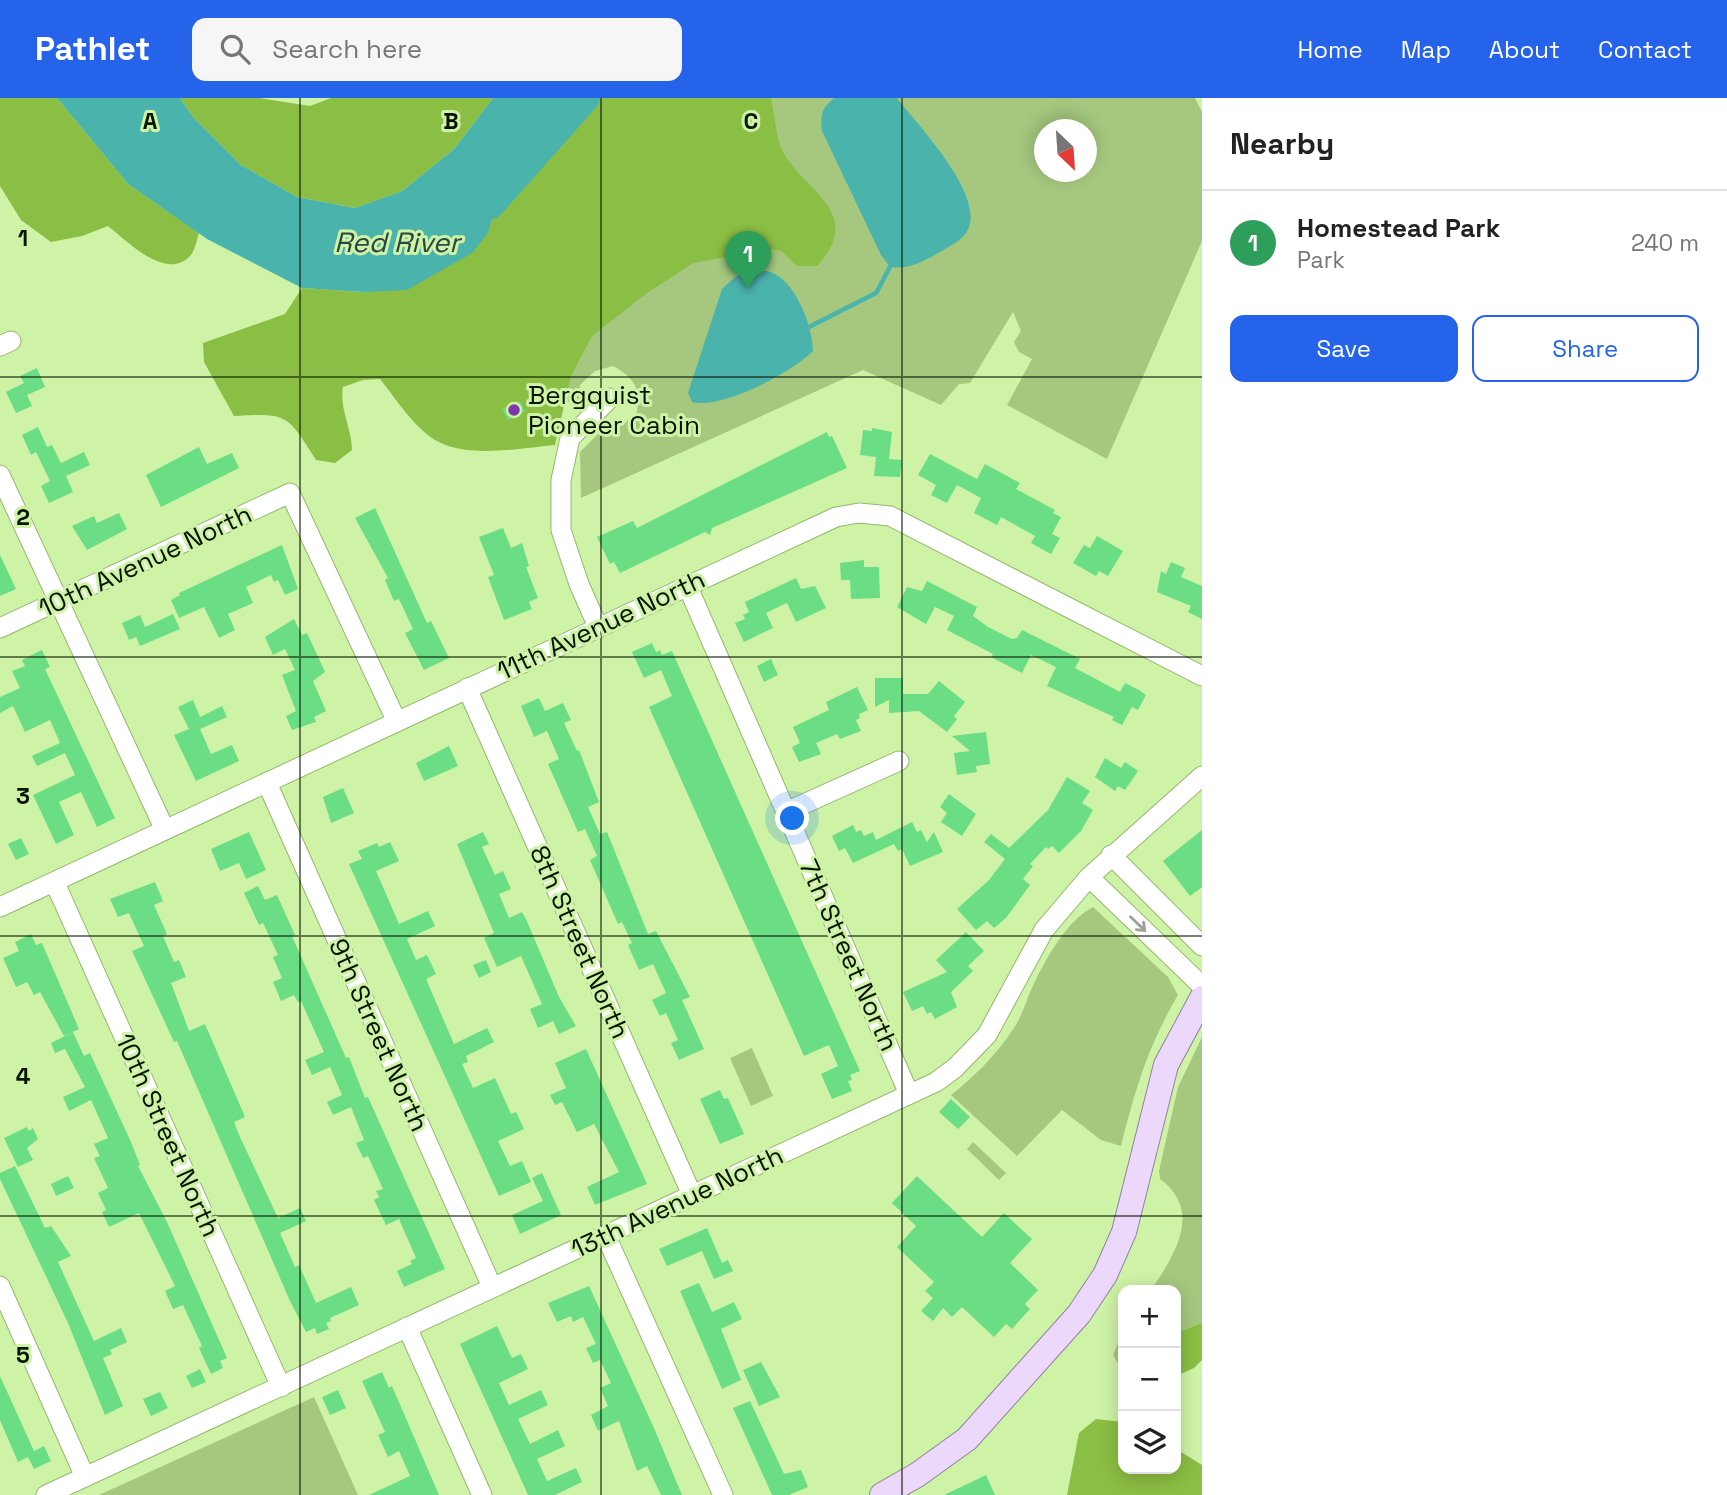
<!DOCTYPE html>
<meta charset="utf-8">
<style>
:root{--surface:#fff;--page:#f6f6f6;--text:#222;--muted:#767676;--line:#e0e0e0;--accent:#2563eb}
body{margin:0;font-family:"Space Grotesk",sans-serif;background:var(--page);color:var(--text)}
.controls{position:absolute;right:21px;bottom:21px;display:grid;overflow:hidden;border-radius:14px;box-shadow:0 4px 18px #0003}
.controls button{width:63px;height:63px;display:grid;place-items:center;padding:0;border:0;border-bottom:2px solid var(--line);background:var(--surface);color:var(--text);font:35px sans-serif}
.compass{position:absolute;left:1034px;top:21px;width:63px;height:63px;border-radius:50%;background:var(--surface);box-shadow:0 4px 18px #0003;rotate:155deg}
.you{position:absolute;left:793px;top:721px;width:24px;height:24px;margin:-18px;border:5px solid #fff;border-radius:50%;background:#1a73e8;box-shadow:0 0 0 10px #1a73e833}
.badge{display:grid;place-items:center;width:46px;height:46px;border-radius:50%;background:var(--accent);color:#fff;font-size:23px;font-weight:700}
.pin{position:absolute;translate:-50% -58px;filter:drop-shadow(0 2px 4px #0008)}
.pin::after{content:'';position:absolute;top:37px;width:24px;height:21px;background:inherit;clip-path:polygon(0 0,100% 0,50% 100%)}
.list{margin:0;padding:0;list-style:none}
h2{display:flex;justify-content:space-between;align-items:center;height:91px;margin:0;padding:0 28px;font-size:30px}
h2 small{font-size:23px;font-weight:400;color:var(--muted)}
.list li{display:grid;grid-template-columns:46px 1fr auto;gap:21px;align-items:center;box-sizing:border-box;height:105px;padding:0 28px;border-top:2px solid var(--line)}
.list b{display:block;font-size:26px;white-space:nowrap}
.list p{margin:0;font-size:23px;white-space:nowrap;color:var(--muted)}
.list em{font-size:23px;font-style:normal;color:var(--muted)}
.actions{display:flex;gap:14px;padding:21px 28px}
.actions a{flex:1;padding:16px 0;border:2px solid var(--accent);border-radius:14px;text-align:center;font-size:24px;color:var(--accent)}
.actions .main{background:var(--accent);color:#fff}
.icon{flex:none;width:38px;height:38px;fill:none;stroke:currentColor;stroke-width:2;stroke-linecap:round;stroke-linejoin:round}
.map{position:relative;flex:none;width:1202px;height:1397px;overflow:hidden}
header{display:flex;align-items:center;gap:42px;box-sizing:border-box;height:98px;padding:0 35px;background:var(--accent);color:#fff}
header strong{font-size:33px}
nav{display:flex;gap:38px;margin-inline-start:auto;font-size:24px}
.search{width:490px;height:63px;background:var(--page);display:flex;align-items:center;gap:18px;box-sizing:border-box;padding:0 24px;border-radius:14px;color:var(--muted);font-size:26px}
main{display:flex}
aside{flex:1;background:var(--surface)}
.map>svg:first-child{display:block}
.green{fill:#a5c87e;fill-rule:evenodd}
.forest{fill:#8bbe44}
.water{fill:#4ab3ac}
.lines{fill:none;stroke-linecap:round;stroke-linejoin:round}
.stream{stroke:#4ab3ac;stroke-width:4.5}
.river{stroke:#4ab3ac;stroke-width:26}
.building{fill:#6bdd85}
.minor-casing{stroke:#94b76c;stroke-width:21}
.major-casing{stroke:#9282a0;stroke-width:26}
.minor{stroke:#fff;stroke-width:19}
.major{stroke:#ebd8fa;stroke-width:24}
.oneway{stroke:#9ca199}
.grid{fill:none;stroke:#081400;stroke-width:2;stroke-opacity:0.55}
.poi-dot{fill:#7d37ab;stroke:#cef3a6;stroke-width:2.5}
.labels{text-anchor:middle;stroke-width:6;stroke-linejoin:round;paint-order:stroke}
.poi-label{font-size:26px;fill:#081400;stroke:#cef3a6;text-anchor:start}
.street-label{font-size:26px;fill:#081400;stroke:#cef3a6}
.water-label{font-size:28px;font-style:italic;fill:#284846;stroke:#cef3a6}
.grid-label{font-size:23px;text-anchor:middle;font-weight:bold;fill:#081400;stroke:#cef3a6;stroke-width:6;stroke-linejoin:round;paint-order:stroke}
</style>
<header>
<strong>Pathlet</strong>
<div class="search"><svg class="icon" aria-label="search" viewBox="0 0 24 24"><circle cx="10" cy="10" r="6"/><path d="M15 15l6 6"/></svg>Search here</div>
<nav><a>Home</a><a>Map</a><a>About</a><a>Contact</a></nav>
</header>
<main>
<div class="map">
<svg width="1202" height="1397" viewBox="0 0 1202 1397">
<rect width="100%" height="100%" fill="#cef3a6"/>
<path class="green" d="M 585,0 L 1195,0 L 1202,14 L 1202,143 L 1107,361 L 1007,307 L 1032,261 L 1019,254 L 1014,244 L 1021,233 L 1013,214 L 970,285 L 959,286 L 941,307 L 863,272 L 581,400 L 580,354 L 602,332 L 624,326 L 637,314 C 640,290 635,280 613,268 L 595,273 L 580,287 L 579,308 L 567,303 L 452,168 ZM 1044,32 L 1086,32 L 1086,74 L 1044,74 Z
M 1093,809 L 1168,879 L 1178,897 C 1148,948 1135,992 1121,1048 L 1101,1042 L 1062,1012 L 1017,1058 L 951,997 C 975,978 997,956 1014,930 C 1022,918 1026,903 1032,890 C 1045,862 1066,823 1093,809 Z
M 1202,939 L 1202,1225 L 1176,1235 L 1176,1192 L 1151,1192 C 1177,1154 1202,1112 1160,1081 L 1159,1073 L 1178,989 Z
M 752,950 L 773,998 L 751,1008 L 730,960 Z
M 973,1044 L 1006,1075 L 999,1082 L 967,1051 Z
M 1123,1233 L 1123,1263 L 1119,1267 L 1113,1257 Z
M 314,1299 L 358,1397 L 99,1397 Z"/>
<path class="forest" d="M 0,0 L 57,0 L 128,86 L 199,135 C 197,141 195,152 191,157 C 167,185 126,142 108,128 L 82,138 L 51,144 L 21,122 L 0,88 Z
M 180,0 L 259,0 L 310,8 L 331,0 L 493,0 L 454,51 L 402,93 L 355,110 L 297,99 L 241,67 L 193,19 Z
M 585,0 L 771,0 C 775,17 776,45 786,59 C 812,98 863,117 817,168 L 797,168 L 781,153 L 755,148 L 721,160 L 693,165 L 647,195 L 592,238 L 571,278 L 555,347 C 521,350 466,361 435,342 C 413,328 396,301 380,281 L 363,282 L 343,289 C 339,311 352,330 352,352 L 335,365 L 316,362 C 287,316 288,315 234,318 L 204,264 L 203,245 L 285,216 L 302,190 L 364,194 L 488,135 L 495,110 Z
M 1202,1225 L 1202,1262 L 1194,1270 L 1176,1278 L 1176,1235 Z
M 1096,1321 L 1123,1324 L 1123,1371 L 1176,1371 L 1176,1351 L 1202,1367 L 1202,1397 L 1067,1397 L 1079,1335 Z"/>
<path class="water" d="M 57,0 L 180,0 L 193,19 L 241,67 L 297,99 L 355,110 L 402,93 L 454,51 L 493,0 L 585,0 L 495,110 L 488,135 L 472,155 L 407,192 L 364,194 L 302,190 L 207,141 L 128,86 Z
M 834,0 L 897,0 C 918,27 982,94 969,129 C 965,140 954,146 945,151 C 927,161 912,172 890,169 L 881,157 L 822,33 C 820,17 822,10 834,0 Z
M 754,172 C 761,173 769,172 775,176 C 798,189 812,228 813,253 C 793,274 721,312 692,304 L 688,295 L 722,191 L 735,179 Z"/>
<g class="lines">
<path class="stream" d="M 805,231 L 876,195 L 890,169"/>
<path class="river" d="M 491,108 L 587,0"/>
</g>
<path class="building" d="M 37,270 L 45,289 L 27,297 L 32,308 L 16,315 L 6,294 L 24,285 L 20,278 Z
M 520,303 L 525,313 L 508,322 L 502,311 Z
M 38,329 L 47,349 L 52,347 L 61,365 L 84,354 L 90,367 L 66,378 L 73,394 L 49,405 L 41,388 L 50,383 L 36,354 L 31,357 L 22,337 Z
M 872,330 L 892,334 L 889,361 L 902,362 L 900,379 L 874,378 L 876,359 L 860,357 L 863,332 L 872,333 Z
M 827,334 L 829,339 L 832,338 L 847,370 L 712,430 L 710,437 L 705,434 L 620,475 L 614,464 L 610,466 L 597,439 L 633,423 L 637,430 Z
M 199,349 L 207,366 L 232,355 L 239,370 L 161,409 L 146,377 Z
M 930,356 L 977,381 L 985,366 L 1020,385 L 1016,391 L 1055,412 L 1053,415 L 1061,419 L 1052,436 L 1060,440 L 1051,456 L 1031,445 L 1035,438 L 1001,419 L 997,427 L 974,415 L 981,400 L 957,387 L 947,405 L 931,397 L 936,387 L 918,377 Z
M 375,410 L 427,525 L 431,523 L 449,560 L 424,572 L 405,535 L 413,531 L 399,501 L 394,503 L 385,482 L 388,480 L 355,420 Z
M 119,415 L 127,431 L 87,452 L 72,428 L 94,418 L 97,425 Z
M 503,430 L 511,450 L 522,445 L 529,468 L 526,469 L 538,500 L 529,504 L 532,511 L 504,522 L 488,479 L 494,477 L 479,439 Z
M 1097,438 L 1123,453 L 1108,478 L 1099,473 L 1096,478 L 1073,465 L 1084,447 L 1090,450 Z
M 282,447 L 298,491 L 285,497 L 278,482 L 274,484 L 271,477 L 246,489 L 253,505 L 228,516 L 235,532 L 219,540 L 204,509 L 179,520 L 171,502 L 180,497 L 179,495 Z
M 0,457 L 16,491 L 0,498 Z
M 864,462 L 864,469 L 879,469 L 880,500 L 851,501 L 850,482 L 841,482 L 840,465 Z
M 1171,464 L 1185,470 L 1181,479 L 1202,488 L 1202,521 L 1188,514 L 1191,508 L 1157,494 L 1161,473 L 1166,476 Z
M 796,480 L 801,491 L 815,488 L 826,510 L 796,524 L 787,505 L 766,515 L 773,530 L 744,544 L 735,525 L 745,521 L 743,517 L 749,514 L 745,504 Z
M 927,483 L 977,509 L 973,518 L 988,529 L 1012,541 L 1017,540 L 1022,532 L 1080,561 L 1075,570 L 1092,579 L 1120,594 L 1125,585 L 1139,592 L 1146,597 L 1138,612 L 1132,609 L 1122,627 L 1112,622 L 1114,619 L 1047,588 L 1056,569 L 1031,557 L 1022,575 L 991,559 L 993,556 L 947,532 L 954,518 L 935,509 L 926,526 L 897,509 L 907,489 L 922,493 Z
M 173,516 L 180,531 L 140,548 L 136,539 L 129,542 L 122,525 L 140,517 L 145,529 Z
M 294,521 L 302,537 L 307,535 L 325,574 L 313,583 L 326,613 L 314,619 L 316,624 L 292,632 L 286,618 L 296,613 L 282,577 L 295,572 L 285,551 L 273,557 L 265,539 Z
M 652,545 L 656,554 L 660,552 L 662,557 L 672,553 L 860,973 L 850,977 L 852,982 L 848,983 L 852,993 L 832,1001 L 821,976 L 838,968 L 829,947 L 804,958 L 649,609 L 672,598 L 661,572 L 644,580 L 632,554 Z
M 42,552 L 50,569 L 45,571 L 115,720 L 97,729 L 81,694 L 59,704 L 74,737 L 56,746 L 33,697 L 75,677 L 65,655 L 37,668 L 32,658 L 60,645 L 50,622 L 25,634 L 13,608 L 0,615 L 0,599 L 20,590 L 12,573 L 25,568 L 22,562 Z
M 771,561 L 778,577 L 764,584 L 757,568 Z
M 875,580 L 903,580 L 903,596 L 928,596 L 939,583 L 965,604 L 954,618 L 957,621 L 947,634 L 919,613 L 889,615 L 889,602 L 875,609 Z
M 857,589 L 868,612 L 859,616 L 860,620 L 856,622 L 861,633 L 840,641 L 837,636 L 816,645 L 821,656 L 799,664 L 792,649 L 800,645 L 793,629 L 829,612 L 826,604 Z
M 539,600 L 545,613 L 563,605 L 571,622 L 564,625 L 577,653 L 579,652 L 599,704 L 588,709 L 600,736 L 607,734 L 648,836 L 656,833 L 690,899 L 682,902 L 704,951 L 679,962 L 671,945 L 678,942 L 666,915 L 660,918 L 652,902 L 666,895 L 653,866 L 639,872 L 628,847 L 632,845 L 622,824 L 618,826 L 590,762 L 597,758 L 585,731 L 578,734 L 548,666 L 559,661 L 547,633 L 534,639 L 521,608 Z
M 193,602 L 200,619 L 222,608 L 227,619 L 200,631 L 211,656 L 232,647 L 239,663 L 196,683 L 174,637 L 189,631 L 178,609 Z
M 986,634 L 990,666 L 976,668 L 977,674 L 957,677 L 954,655 L 970,653 L 952,638 Z
M 449,648 L 458,668 L 424,683 L 416,665 Z
M 1105,660 L 1121,670 L 1125,664 L 1138,673 L 1125,692 L 1118,688 L 1115,693 L 1095,679 Z
M 1067,679 L 1090,693 L 1082,705 L 1093,712 L 1081,733 L 1059,755 L 1052,748 L 1048,751 L 1046,749 L 1030,766 L 1033,768 L 1023,781 L 1030,787 L 1006,820 L 994,830 L 987,823 L 976,832 L 957,811 L 989,782 L 1005,761 L 984,744 L 991,736 L 1009,750 L 1048,712 Z
M 343,690 L 354,715 L 331,725 L 323,699 Z
M 949,696 L 976,716 L 962,738 L 941,724 L 947,715 L 940,709 Z
M 912,724 L 917,734 L 921,732 L 927,744 L 934,734 L 943,754 L 910,768 L 902,751 L 898,753 L 894,746 L 853,765 L 845,750 L 839,753 L 832,738 L 853,727 L 856,734 L 861,732 L 864,738 L 873,734 L 876,742 Z
M 1202,732 L 1202,789 L 1190,798 L 1163,763 Z
M 249,734 L 266,772 L 246,781 L 239,765 L 220,773 L 211,751 Z
M 483,734 L 489,746 L 482,749 L 495,777 L 503,773 L 511,791 L 499,796 L 509,820 L 522,814 L 526,821 L 559,899 L 576,928 L 559,936 L 553,923 L 538,930 L 530,911 L 542,906 L 521,858 L 497,869 L 484,840 L 494,835 L 457,746 Z
M 21,740 L 29,756 L 16,762 L 8,746 Z
M 390,744 L 399,763 L 376,773 L 399,826 L 428,813 L 435,828 L 407,841 L 416,862 L 427,857 L 436,876 L 426,881 L 454,946 L 487,930 L 494,944 L 466,958 L 468,964 L 462,966 L 473,990 L 495,980 L 511,1016 L 516,1014 L 524,1031 L 498,1043 L 510,1068 L 522,1063 L 531,1084 L 499,1098 L 349,766 L 362,761 L 358,753 L 377,745 L 379,749 Z
M 155,784 L 163,803 L 154,807 L 167,836 L 163,838 L 174,864 L 179,862 L 186,879 L 171,885 L 189,933 L 205,926 L 245,1019 L 234,1024 L 240,1039 L 278,1120 L 300,1110 L 306,1123 L 280,1135 L 295,1169 L 299,1167 L 316,1205 L 351,1189 L 359,1207 L 330,1220 L 331,1223 L 326,1225 L 329,1231 L 317,1236 L 315,1230 L 306,1234 L 290,1203 L 177,943 L 174,944 L 132,853 L 144,848 L 129,815 L 118,819 L 110,801 Z
M 258,788 L 265,802 L 277,797 L 295,837 L 292,838 L 346,960 L 349,959 L 365,1000 L 368,999 L 445,1171 L 404,1189 L 397,1173 L 412,1166 L 410,1163 L 416,1160 L 399,1121 L 386,1127 L 374,1102 L 379,1099 L 376,1093 L 383,1091 L 368,1058 L 363,1060 L 356,1045 L 364,1042 L 351,1009 L 333,1017 L 327,1004 L 342,997 L 330,969 L 312,977 L 305,962 L 324,954 L 301,903 L 298,904 L 294,897 L 281,903 L 273,884 L 282,880 L 273,859 L 278,857 L 263,825 L 259,827 L 244,795 Z
M 966,834 L 984,853 L 968,868 L 973,873 L 951,894 L 957,909 L 935,921 L 931,914 L 927,916 L 923,908 L 912,913 L 903,894 L 947,874 L 936,862 Z
M 31,836 L 36,847 L 42,845 L 79,931 L 64,938 L 40,894 L 34,897 L 27,884 L 16,889 L 3,860 L 19,853 L 15,844 Z
M 486,862 L 491,874 L 479,880 L 473,867 Z
M 73,934 L 84,958 L 90,955 L 131,1044 L 140,1067 L 138,1068 L 167,1124 L 227,1260 L 220,1263 L 223,1270 L 211,1276 L 199,1250 L 202,1248 L 183,1207 L 173,1211 L 165,1193 L 175,1188 L 139,1115 L 109,1129 L 102,1114 L 106,1112 L 98,1095 L 108,1090 L 94,1060 L 100,1058 L 94,1046 L 108,1040 L 91,1002 L 69,1013 L 63,999 L 85,989 L 65,951 L 55,955 L 51,945 Z
M 586,951 L 647,1086 L 595,1107 L 587,1089 L 619,1074 L 594,1026 L 577,1034 L 562,1004 L 555,1007 L 550,997 L 566,990 L 555,965 Z
M 720,992 L 724,1001 L 728,1000 L 744,1036 L 720,1046 L 700,1001 Z
M 951,1001 L 970,1019 L 958,1031 L 939,1014 Z
M 27,1029 L 29,1033 L 33,1030 L 38,1041 L 27,1050 L 33,1062 L 18,1069 L 4,1040 Z
M 15,1068 L 45,1130 L 51,1128 L 71,1158 L 58,1164 L 94,1243 L 121,1230 L 127,1244 L 110,1252 L 112,1256 L 103,1260 L 123,1308 L 105,1317 L 68,1225 L 0,1081 L 0,1075 Z
M 542,1075 L 561,1117 L 520,1136 L 512,1117 L 543,1103 L 532,1080 Z
M 68,1078 L 74,1090 L 56,1098 L 51,1086 Z
M 917,1078 L 982,1139 L 1004,1115 L 1032,1141 L 1010,1165 L 1038,1192 L 1025,1206 L 1030,1211 L 1012,1231 L 1006,1226 L 994,1239 L 962,1209 L 952,1219 L 943,1210 L 933,1223 L 921,1213 L 933,1200 L 925,1193 L 934,1184 L 897,1149 L 916,1128 L 892,1105 Z
M 707,1130 L 722,1165 L 728,1162 L 733,1173 L 714,1181 L 702,1153 L 667,1168 L 659,1151 Z
M 699,1185 L 712,1214 L 734,1204 L 742,1221 L 721,1231 L 741,1282 L 722,1291 L 680,1193 Z
M 589,1188 L 654,1330 L 682,1397 L 661,1397 L 647,1368 L 637,1373 L 619,1323 L 598,1333 L 591,1317 L 608,1308 L 600,1290 L 611,1285 L 600,1262 L 593,1265 L 586,1250 L 596,1246 L 583,1219 L 573,1224 L 571,1218 L 557,1224 L 548,1205 Z
M 497,1228 L 512,1260 L 521,1256 L 528,1271 L 499,1285 L 509,1307 L 541,1292 L 548,1307 L 518,1321 L 530,1346 L 558,1332 L 565,1348 L 537,1361 L 547,1383 L 576,1370 L 582,1384 L 555,1397 L 528,1397 L 460,1246 Z
M 761,1264 L 780,1299 L 759,1308 L 743,1272 Z
M 200,1271 L 206,1284 L 192,1290 L 186,1278 Z
M 382,1274 L 389,1290 L 392,1288 L 439,1397 L 369,1397 L 410,1378 L 399,1353 L 388,1359 L 378,1337 L 385,1334 L 362,1283 Z
M 0,1278 L 34,1353 L 44,1348 L 51,1363 L 34,1371 L 28,1359 L 18,1364 L 0,1322 Z
M 338,1292 L 346,1310 L 330,1317 L 322,1299 Z
M 160,1294 L 168,1310 L 151,1318 L 143,1301 Z
M 750,1303 L 784,1376 L 801,1372 L 808,1389 L 789,1397 L 772,1397 L 733,1310 Z
M 986,1377 L 995,1397 L 944,1397 Z"/>
<g class="lines">
<g class="minor-casing">
<path id="minor" d="M 0,248 L 11,243
M 0,377 L 165,732
M 687,487 L 909,996
M 598,529 L 579,486 L 561,432 L 561,382 L 570,340 L 610,300
M 0,530 L 290,395 L 397,624
M 467,590 L 692,1097
M 267,685 L 492,1189
M 786,714 L 899,663
M 1111,757 L 1202,848
M 1089,779 L 1202,888
M 55,785 L 281,1289
M 0,809 L 836,419 L 859,415 L 890,418 L 1202,578
M 606,1138 L 723,1397
M 0,1188 L 85,1379
M 407,1229 L 482,1397
M 46,1397 L 936,984 L 955,970 L 987,937 L 1044,832 L 1089,779 L 1202,678"/>
</g>
<g class="major-casing">
<path id="major" d="M 882,1397 L 917,1377 L 967,1341 L 1079,1216 L 1105,1177 L 1124,1134 L 1166,967 L 1202,900"/>
</g>
<use href="#minor" class="minor"/>
<use href="#major" class="major"/>
</g>
<defs><path id="oneway-shaft" d="M-6 0H5M1.5-3L5.5 0L1.5 3" fill="none" stroke-width="1.6" stroke-linecap="round" stroke-linejoin="round" transform="scale(1.75)"/></defs>
<use class="oneway" href="#oneway-shaft" transform="translate(1138 826) rotate(44)"/>
<path class="grid" d="M 300,0 L 300,1397M 601,0 L 601,1397M 902,0 L 902,1397M 0,279 L 1202,279M 0,559 L 1202,559M 0,838 L 1202,838M 0,1118 L 1202,1118"/>
<circle class="poi-dot" cx="514" cy="312" r="7"/>
<g class="labels">
<g class="poi-label">
<text x="528" y="306">Bergquist<tspan x="528" dy="30">Pioneer Cabin</tspan></text>
</g>
<g class="street-label">
<text transform="translate(145 463) rotate(-25)" y="9">10th Avenue North</text>
<text transform="translate(601 527) rotate(-25)" y="9">11th Avenue North</text>
<text transform="translate(580 844) rotate(66)" y="9">8th Street North</text>
<text transform="translate(849 857) rotate(66)" y="9">7th Street North</text>
<text transform="translate(379 937) rotate(66)" y="9">9th Street North</text>
<text transform="translate(168 1037) rotate(66)" y="9">10th Street North</text>
<text transform="translate(677 1104) rotate(-25)" y="9">13th Avenue North</text>
</g>
<g class="water-label">
<text x="397" y="154">Red River</text>
</g>
</g>
<g class="grid-label">
<text x="150" y="31">A</text>
<text x="451" y="31">B</text>
<text x="751" y="31">C</text>
<text x="23" y="148">1</text>
<text x="23" y="427">2</text>
<text x="23" y="706">3</text>
<text x="23" y="986">4</text>
<text x="23" y="1265">5</text>
</g>
</svg>
<div class="controls">
<button>+</button>
<button>−</button>
<button><svg class="icon" aria-label="layers" viewBox="0 0 24 24"><path d="M12 4l9 5-9 5-9-5zM3 14l9 5 9-5"/></svg></button>
</div>
<svg class="compass" viewBox="-18 -18 36 36"><path d="M0-13l5 13h-10z" fill="#e53935"/><path d="M0 13l5-13h-10z" fill="#767676"/></svg>
<div class="you"></div>
<div class="pin badge" style="left:748px;top:191px;background:#2e9e5b">1</div>
</div>
<aside>
<h2>Nearby<small></small></h2>
<ul class="list">
<li><span class="badge" style="background:#2e9e5b">1</span><div><b>Homestead Park</b><p>Park</p></div><em>240 m</em></li>
</ul>
<div class="actions"><a class="main">Save</a><a>Share</a></div>
</aside>
</main>
